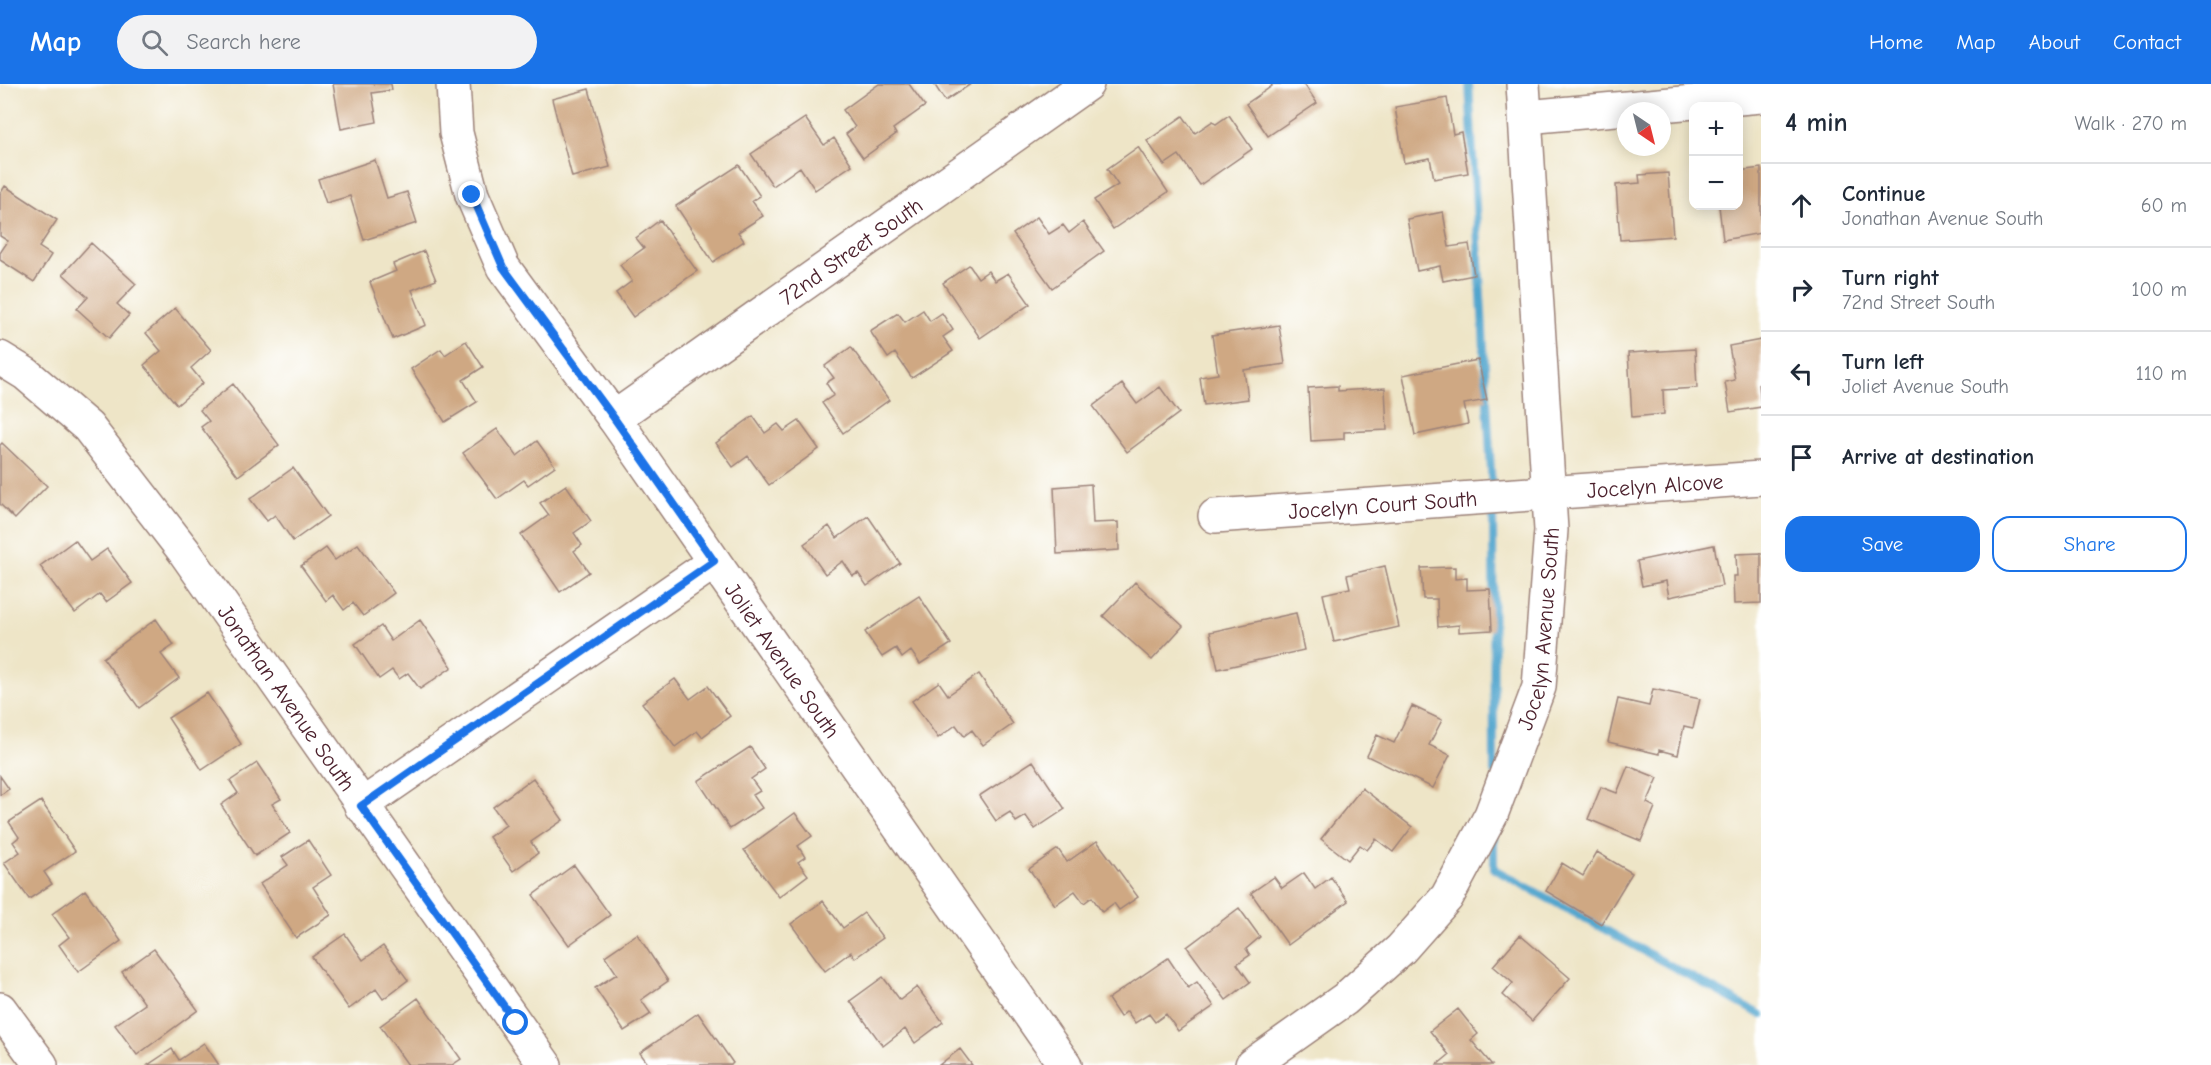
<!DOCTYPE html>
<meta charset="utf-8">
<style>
:root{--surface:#fff;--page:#f2f2f3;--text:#1f2937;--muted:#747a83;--line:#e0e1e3;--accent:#1a73e8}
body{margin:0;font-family:"Comic Neue",sans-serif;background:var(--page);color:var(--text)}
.controls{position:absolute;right:18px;top:18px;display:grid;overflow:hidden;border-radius:12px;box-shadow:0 3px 15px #0003}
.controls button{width:54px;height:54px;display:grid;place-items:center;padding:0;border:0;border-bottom:2px solid var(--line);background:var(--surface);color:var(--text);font:30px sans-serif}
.compass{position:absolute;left:1617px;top:18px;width:54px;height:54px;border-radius:50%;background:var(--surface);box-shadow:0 3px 15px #0003;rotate:145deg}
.stop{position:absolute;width:18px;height:18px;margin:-14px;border:4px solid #1a73e8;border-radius:50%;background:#fff}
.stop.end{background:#1a73e8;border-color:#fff;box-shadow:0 2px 6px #0008}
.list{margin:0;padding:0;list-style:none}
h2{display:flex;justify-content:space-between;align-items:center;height:78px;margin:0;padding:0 24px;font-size:26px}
h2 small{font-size:20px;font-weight:400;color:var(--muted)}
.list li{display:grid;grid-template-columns:39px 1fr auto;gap:18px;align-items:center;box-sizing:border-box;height:84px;padding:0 24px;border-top:2px solid var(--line)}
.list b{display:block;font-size:22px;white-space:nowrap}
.list p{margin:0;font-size:20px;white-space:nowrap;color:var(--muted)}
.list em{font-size:20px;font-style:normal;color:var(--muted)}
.actions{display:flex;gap:12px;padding:18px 24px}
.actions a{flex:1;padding:14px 0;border:2px solid var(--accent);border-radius:18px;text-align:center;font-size:21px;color:var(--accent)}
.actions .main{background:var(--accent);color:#fff}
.icon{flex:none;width:33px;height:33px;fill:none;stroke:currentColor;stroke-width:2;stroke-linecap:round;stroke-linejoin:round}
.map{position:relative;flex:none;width:1761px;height:981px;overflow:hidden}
header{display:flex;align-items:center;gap:36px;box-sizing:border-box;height:84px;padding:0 30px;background:var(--accent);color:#fff}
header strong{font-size:28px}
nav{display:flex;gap:33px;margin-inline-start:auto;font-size:21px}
.search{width:420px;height:54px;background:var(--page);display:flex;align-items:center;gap:15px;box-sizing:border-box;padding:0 21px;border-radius:33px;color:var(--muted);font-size:22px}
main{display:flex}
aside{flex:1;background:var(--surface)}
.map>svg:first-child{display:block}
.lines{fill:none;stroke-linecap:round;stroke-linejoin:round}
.stream{stroke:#51a5cd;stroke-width:8}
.building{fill:#cfa883}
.minor-casing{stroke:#9c8279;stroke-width:36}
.minor{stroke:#fff;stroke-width:33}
.route{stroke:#1a73e8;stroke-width:8}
.labels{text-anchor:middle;stroke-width:6;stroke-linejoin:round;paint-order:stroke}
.street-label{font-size:22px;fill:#4a1f2b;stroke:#fff}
</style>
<header>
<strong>Map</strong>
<div class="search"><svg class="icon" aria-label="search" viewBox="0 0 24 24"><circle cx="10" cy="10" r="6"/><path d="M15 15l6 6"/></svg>Search here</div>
<nav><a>Home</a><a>Map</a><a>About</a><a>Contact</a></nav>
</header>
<main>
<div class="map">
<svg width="1761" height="981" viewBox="0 0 1761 981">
<rect width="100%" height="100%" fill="#fff"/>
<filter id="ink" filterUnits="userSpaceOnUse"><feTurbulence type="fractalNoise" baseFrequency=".0167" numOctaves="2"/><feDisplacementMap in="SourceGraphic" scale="12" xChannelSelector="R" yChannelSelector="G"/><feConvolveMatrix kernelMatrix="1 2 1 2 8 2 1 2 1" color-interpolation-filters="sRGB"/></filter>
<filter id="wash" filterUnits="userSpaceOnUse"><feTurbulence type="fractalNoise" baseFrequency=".008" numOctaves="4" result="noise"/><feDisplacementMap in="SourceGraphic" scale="24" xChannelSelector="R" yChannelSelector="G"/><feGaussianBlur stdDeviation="1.35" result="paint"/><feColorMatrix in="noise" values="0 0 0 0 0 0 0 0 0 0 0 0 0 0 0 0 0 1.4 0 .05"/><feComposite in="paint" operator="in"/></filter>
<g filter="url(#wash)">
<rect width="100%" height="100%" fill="#eee5c7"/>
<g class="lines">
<path class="stream" d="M 1469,0 L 1492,405
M 1493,418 L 1494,687
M 1494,751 L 1494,785 L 1761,931"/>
</g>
<g id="blocks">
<path class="building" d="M 333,0 L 391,0 L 392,6 L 372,9 L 377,38 L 341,45 Z
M 879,0 L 909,0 L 925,22 L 893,45 L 896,50 L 863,74 L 846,50 L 855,43 L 843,26 Z
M 934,0 L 971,0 L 945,17 Z
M 1271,0 L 1304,0 L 1317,19 L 1268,52 L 1246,20 L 1272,2 Z
M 589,5 L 610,83 L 572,93 L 552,15 Z
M 1447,14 L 1453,50 L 1461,48 L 1468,89 L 1434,95 L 1430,74 L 1404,79 L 1395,23 Z
M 1229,31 L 1252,65 L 1200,101 L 1179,71 L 1164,81 L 1147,57 L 1183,32 L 1195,49 L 1213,37 L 1216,40 Z
M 805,34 L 824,61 L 834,54 L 852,81 L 815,106 L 800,83 L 773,102 L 751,70 Z
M 1138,63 L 1168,108 L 1113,145 L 1094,116 L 1118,101 L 1107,85 Z
M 375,76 L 387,114 L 407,108 L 417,139 L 364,156 L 350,112 L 326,119 L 318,95 Z
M 739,81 L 760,112 L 752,117 L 763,132 L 738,148 L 744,157 L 713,178 L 676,122 Z
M 1761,84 L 1761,149 L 1723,156 L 1719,122 L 1738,122 L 1738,87 Z
M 1668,89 L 1673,152 L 1620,156 L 1616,101 L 1640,99 L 1639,91 Z
M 5,102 L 57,136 L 39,163 L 51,171 L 34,198 L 0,176 L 0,169 L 8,157 L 0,152 L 0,110 Z
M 1443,128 L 1449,163 L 1469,160 L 1474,191 L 1443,197 L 1440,182 L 1417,187 L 1407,135 Z
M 1037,133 L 1049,150 L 1063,141 L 1069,149 L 1083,138 L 1104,167 L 1052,204 L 1013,150 Z
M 660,136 L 697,187 L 633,233 L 616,209 L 632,197 L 620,181 L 644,164 L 636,154 Z
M 91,159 L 136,200 L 117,220 L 129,231 L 109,254 L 77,225 L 88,213 L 63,190 Z
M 424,167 L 436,196 L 412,206 L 426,241 L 393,255 L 370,198 L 396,187 L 393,180 Z
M 969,181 L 978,194 L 988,187 L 995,197 L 1008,189 L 1030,220 L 980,254 L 943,199 Z
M 175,224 L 211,266 L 191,284 L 203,299 L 177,321 L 144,281 L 161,267 L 146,249 Z
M 923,226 L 930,237 L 942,229 L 953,246 L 943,253 L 953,267 L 912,294 L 895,269 L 888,274 L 870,247 L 898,229 L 905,238 Z
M 1279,241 L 1285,280 L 1244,286 L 1248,315 L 1204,321 L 1200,293 L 1218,290 L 1212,251 Z
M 1761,256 L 1761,300 L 1759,300 L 1761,323 L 1730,328 L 1725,298 L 1735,296 L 1729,262 Z
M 466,257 L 483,283 L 463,296 L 477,318 L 445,338 L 411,285 L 441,265 L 445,271 Z
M 851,263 L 889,316 L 843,349 L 822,319 L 834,311 L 826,299 L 834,294 L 825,282 Z
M 1695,265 L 1697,304 L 1663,306 L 1664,330 L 1632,333 L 1628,269 Z
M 1478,276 L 1487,316 L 1464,320 L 1468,340 L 1415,351 L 1403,291 Z
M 233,300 L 279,361 L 238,392 L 201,343 L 209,337 L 200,326 Z
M 1122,300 L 1137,320 L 1160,303 L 1179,329 L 1127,368 L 1093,322 Z
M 1338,302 L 1338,307 L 1385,304 L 1387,346 L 1344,348 L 1344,355 L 1311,357 L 1308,304 Z
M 753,332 L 765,349 L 778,340 L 784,347 L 799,337 L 819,365 L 769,401 L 748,372 L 733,383 L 716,359 Z
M 497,345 L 517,372 L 537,357 L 555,382 L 528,401 L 524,396 L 497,415 L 463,369 Z
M 2,359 L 47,402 L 15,435 L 0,420 L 0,361 Z
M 293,384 L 328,432 L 293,457 L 275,431 L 267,437 L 250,415 Z
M 1091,400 L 1093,439 L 1118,438 L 1119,466 L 1057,470 L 1054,403 Z
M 566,401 L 591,437 L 574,449 L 582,461 L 574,467 L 589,488 L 560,508 L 521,451 L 549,431 L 540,419 Z
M 868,432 L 900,479 L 867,502 L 858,489 L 853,492 L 843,477 L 825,490 L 804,460 L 829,442 L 837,454 Z
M 75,456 L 90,477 L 107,465 L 132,499 L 106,518 L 100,510 L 75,529 L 40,482 Z
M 358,460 L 394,509 L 363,532 L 353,519 L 344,526 L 333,511 L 326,517 L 301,482 L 326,464 L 335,476 Z
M 1714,461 L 1722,502 L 1669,513 L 1666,497 L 1642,502 L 1637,477 Z
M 1761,469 L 1761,519 L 1734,520 L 1733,492 L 1737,492 L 1736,470 Z
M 1385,482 L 1399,543 L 1334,558 L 1323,510 L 1350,504 L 1347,491 Z
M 1455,483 L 1455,495 L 1467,494 L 1467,506 L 1490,505 L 1492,546 L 1459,548 L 1459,541 L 1438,543 L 1437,515 L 1423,515 L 1421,484 Z
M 1135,498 L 1183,542 L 1152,576 L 1103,532 Z
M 919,512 L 951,560 L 920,580 L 911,567 L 902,574 L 896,564 L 882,573 L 865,548 Z
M 1296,529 L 1304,566 L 1218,585 L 1210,548 Z
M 156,535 L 174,561 L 161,570 L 179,594 L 139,624 L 103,574 Z
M 420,536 L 452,583 L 420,605 L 408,589 L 399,595 L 392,586 L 379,595 L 355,560 L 381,542 L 391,557 Z
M 979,590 L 1013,640 L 983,661 L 972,646 L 964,652 L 956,641 L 938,654 L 912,617 L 939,598 L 948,611 Z
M 675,595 L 690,615 L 708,602 L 730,632 L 702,653 L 697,647 L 675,663 L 642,619 Z
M 1653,605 L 1700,615 L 1693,644 L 1684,642 L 1678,671 L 1659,666 L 1659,670 L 1608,658 L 1618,615 L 1649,622 Z
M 207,609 L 241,660 L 202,686 L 168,634 Z
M 1412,622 L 1442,636 L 1429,661 L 1450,671 L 1433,704 L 1367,672 L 1377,651 L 1394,659 Z
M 750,663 L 765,685 L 751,695 L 760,707 L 753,711 L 762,724 L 730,745 L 698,697 Z
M 1033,677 L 1065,725 L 1035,745 L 1026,732 L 1016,738 L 1010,728 L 996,737 L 979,712 Z
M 257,679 L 281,715 L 272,720 L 290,749 L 255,772 L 221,721 L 238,709 L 230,697 Z
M 1628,682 L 1658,694 L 1647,719 L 1655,723 L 1641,757 L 1588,735 L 1601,703 L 1617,709 Z
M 0,692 L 9,705 L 0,711 Z
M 533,694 L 563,736 L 531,758 L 538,769 L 513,787 L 489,753 L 506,741 L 493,723 Z
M 1362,704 L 1412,743 L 1393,768 L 1376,755 L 1367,766 L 1360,761 L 1348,776 L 1321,755 Z
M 41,717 L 75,767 L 44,788 L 52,800 L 29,815 L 4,779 L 20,768 L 13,758 L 19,753 L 9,738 Z
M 795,729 L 812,752 L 798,762 L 805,773 L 798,778 L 808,791 L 779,813 L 744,766 Z
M 308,756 L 331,791 L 313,803 L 331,831 L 296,854 L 260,800 L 288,781 L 282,773 Z
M 1097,757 L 1138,813 L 1119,826 L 1114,819 L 1102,828 L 1092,813 L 1084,819 L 1075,807 L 1055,821 L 1029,785 L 1058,765 L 1067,778 Z
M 1597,768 L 1632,789 L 1601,840 L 1546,807 L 1562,779 L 1583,792 Z
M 574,781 L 610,831 L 569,861 L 533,811 Z
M 1304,789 L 1315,805 L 1331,793 L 1348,817 L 1288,861 L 1251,809 L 1274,793 L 1282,804 Z
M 85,806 L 121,857 L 78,888 L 59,861 L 69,853 L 52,830 Z
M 823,817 L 843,844 L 864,829 L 883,854 L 855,874 L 851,868 L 825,887 L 791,840 Z
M 1239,824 L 1260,853 L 1246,865 L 1250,871 L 1237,880 L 1250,898 L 1226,916 L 1187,863 Z
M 345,850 L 363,876 L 383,862 L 408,896 L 383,915 L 376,905 L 349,925 L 312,873 Z
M 637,850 L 668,897 L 641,916 L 651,930 L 624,947 L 595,904 L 617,890 L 605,872 Z
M 1520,851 L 1570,894 L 1532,937 L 1503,911 L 1513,899 L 1493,882 Z
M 154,865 L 198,926 L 137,971 L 115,941 L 145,920 L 122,888 Z
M 1168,874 L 1188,904 L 1197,898 L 1214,922 L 1178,947 L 1166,930 L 1155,938 L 1149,930 L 1135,939 L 1127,927 L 1120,933 L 1108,915 Z
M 883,893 L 900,916 L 917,903 L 943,938 L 915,959 L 905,945 L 883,962 L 850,917 Z
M 418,914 L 461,975 L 452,981 L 408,981 L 380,942 Z
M 1458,925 L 1478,950 L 1471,956 L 1492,981 L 1437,981 L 1449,971 L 1430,947 Z
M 698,929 L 733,979 L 731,981 L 649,981 L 640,969 Z
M 204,959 L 219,981 L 148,981 L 172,965 L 179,976 Z
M 960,965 L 972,981 L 939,981 Z"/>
</g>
</g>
<g filter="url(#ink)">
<use href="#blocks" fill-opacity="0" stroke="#9c8279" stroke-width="1.5"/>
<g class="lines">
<g class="minor-casing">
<g id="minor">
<path id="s1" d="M 453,0 L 456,49 L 472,111 L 503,183 L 614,334 L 1065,981"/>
<path d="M 1526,33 L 1761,12"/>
<path id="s2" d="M 0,274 L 26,290 L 88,343 L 184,467 L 545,981"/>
<path id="s3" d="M 614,334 L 1087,0"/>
<path id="s4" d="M 1215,432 L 1761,394"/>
<path d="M 361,722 L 714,478"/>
<path d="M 0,925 L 41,981"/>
<path id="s5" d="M 1252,981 L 1345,915 L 1401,865 L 1447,813 L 1491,731 L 1539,603 L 1551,446 L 1523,0"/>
</g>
</g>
<use href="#minor" class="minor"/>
</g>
</g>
<g class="lines" filter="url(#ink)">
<path class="route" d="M 472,111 L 503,183 L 614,334 L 714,477 L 361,722 L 516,939"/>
</g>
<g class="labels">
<g class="street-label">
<text dy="8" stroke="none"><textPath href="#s3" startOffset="290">72nd Street South</textPath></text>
<text dy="8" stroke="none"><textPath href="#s4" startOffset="441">Jocelyn Alcove</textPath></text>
<text dy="8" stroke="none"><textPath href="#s4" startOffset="168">Jocelyn Court South</textPath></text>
<text dy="8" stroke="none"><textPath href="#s5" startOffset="546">Jocelyn Avenue South</textPath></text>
<text dy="8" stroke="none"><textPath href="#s1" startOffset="674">Joliet Avenue South</textPath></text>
<text dy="8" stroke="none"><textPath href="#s2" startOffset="448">Jonathan Avenue South</textPath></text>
</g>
</g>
</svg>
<div class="controls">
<button>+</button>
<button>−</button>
</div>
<svg class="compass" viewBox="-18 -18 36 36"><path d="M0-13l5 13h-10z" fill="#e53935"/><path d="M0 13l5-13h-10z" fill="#747a83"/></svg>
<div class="stop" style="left:516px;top:939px"></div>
<div class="stop end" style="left:472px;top:111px"></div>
</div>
<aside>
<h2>4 min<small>Walk · 270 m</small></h2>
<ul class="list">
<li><svg class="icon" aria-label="ahead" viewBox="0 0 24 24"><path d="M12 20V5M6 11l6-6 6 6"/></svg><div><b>Continue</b><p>Jonathan Avenue South</p></div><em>60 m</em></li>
<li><svg class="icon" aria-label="right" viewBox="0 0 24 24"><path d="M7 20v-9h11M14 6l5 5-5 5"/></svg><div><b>Turn right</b><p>72nd Street South</p></div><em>100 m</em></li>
<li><svg class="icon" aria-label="left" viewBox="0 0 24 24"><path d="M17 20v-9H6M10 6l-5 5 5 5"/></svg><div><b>Turn left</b><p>Joliet Avenue South</p></div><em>110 m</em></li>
<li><svg class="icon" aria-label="arrive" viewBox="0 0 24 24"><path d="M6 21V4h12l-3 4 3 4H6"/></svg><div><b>Arrive at destination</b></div></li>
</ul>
<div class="actions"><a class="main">Save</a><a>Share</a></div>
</aside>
</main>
